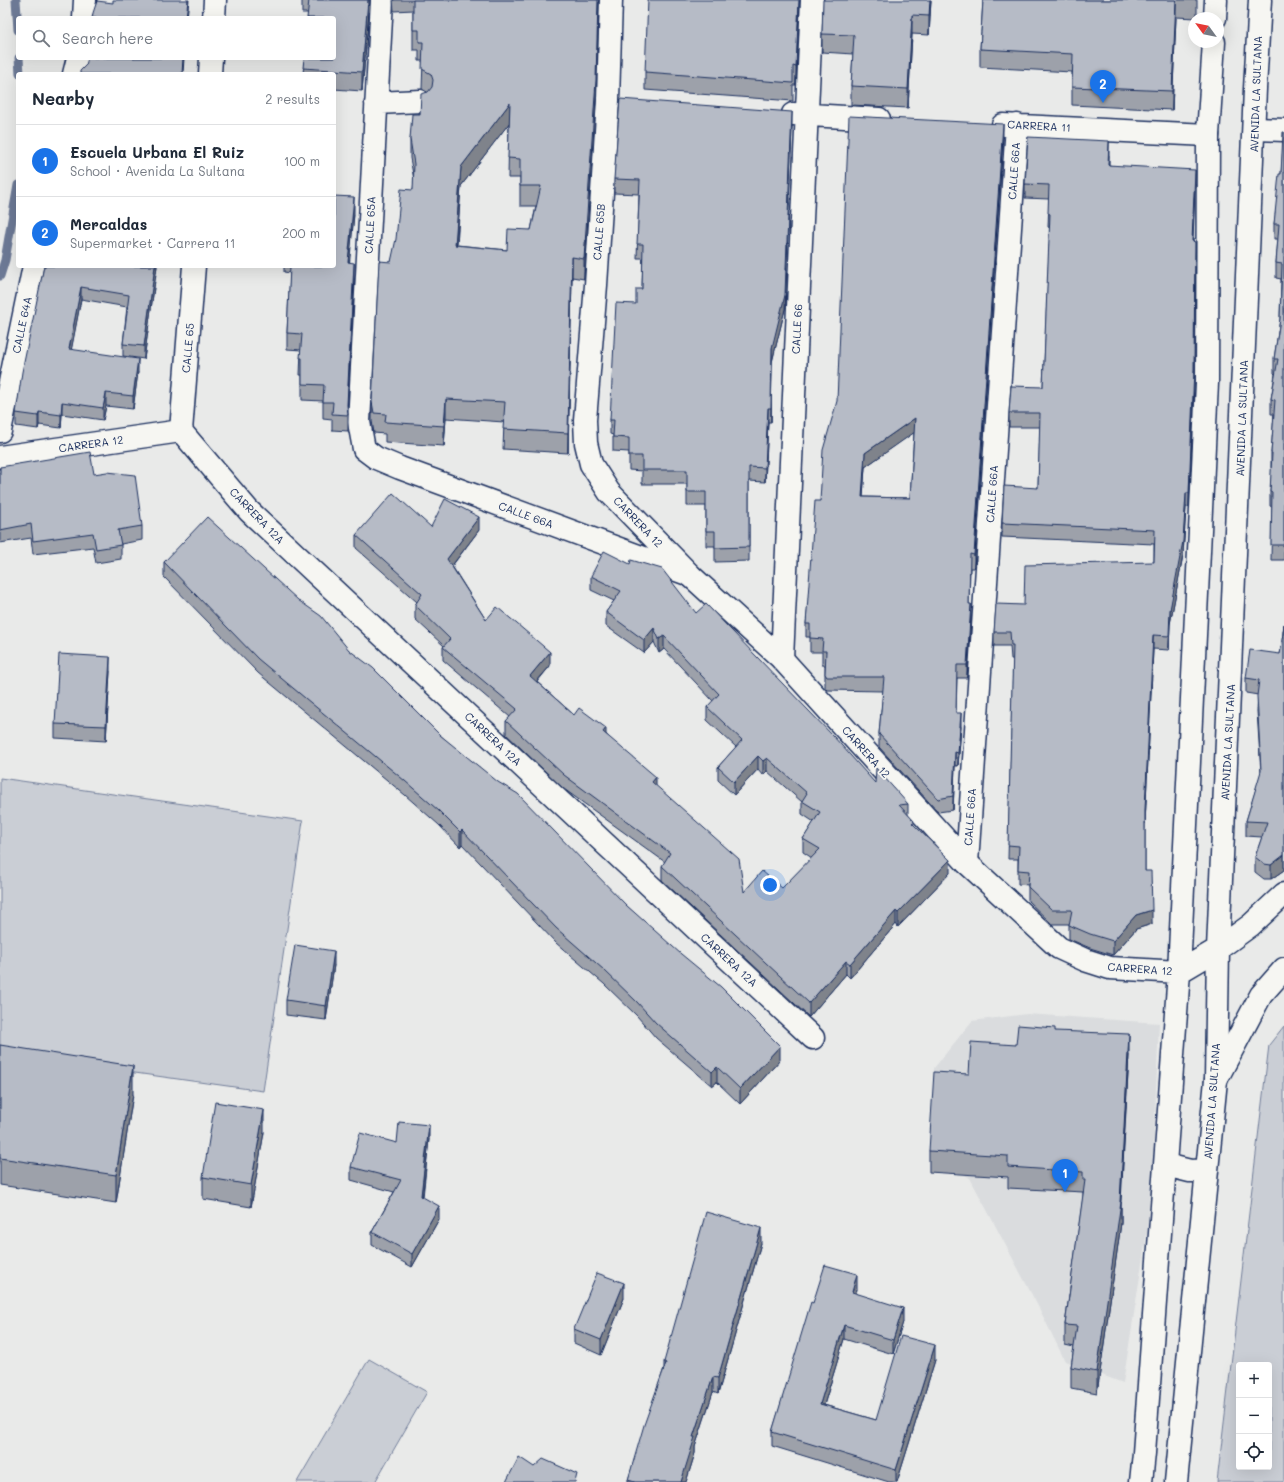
<!DOCTYPE html>
<meta charset="utf-8">
<style>
:root{--surface:#fff;--page:#f2f2f3;--text:#1f2937;--muted:#747a83;--line:#e0e1e3;--accent:#1a73e8}
body{margin:0;font-family:Mali,sans-serif;background:var(--page);color:var(--text)}
.controls{position:absolute;right:12px;bottom:12px;display:grid;overflow:hidden;border-radius:4px;box-shadow:0 4px 16px #0002}
.controls button{width:36px;height:36px;display:grid;place-items:center;padding:0;border:0;border-bottom:1px solid var(--line);background:var(--surface);color:var(--text);font:20px sans-serif}
.compass{position:absolute;left:1188px;top:12px;width:36px;height:36px;border-radius:50%;background:var(--surface);box-shadow:0 4px 16px #0002;rotate:303deg}
.you{position:absolute;left:770px;top:885px;width:14px;height:14px;margin:-10px;border:3px solid #fff;border-radius:50%;background:#1a73e8;box-shadow:0 0 0 6px #1a73e833}
.badge{display:grid;place-items:center;width:26px;height:26px;border-radius:50%;background:var(--accent);color:#fff;font-size:13px;font-weight:700}
.pin{position:absolute;translate:-50% -33px;filter:drop-shadow(0 1px 2px #0008)}
.pin::after{content:'';position:absolute;top:21px;width:14px;height:12px;background:inherit;clip-path:polygon(0 0,100% 0,50% 100%)}
.list{margin:0;padding:0;list-style:none}
h2{display:flex;justify-content:space-between;align-items:center;height:52px;margin:0;padding:0 16px;font-size:17px}
h2 small{font-size:13px;font-weight:400;color:var(--muted)}
.list li{display:grid;grid-template-columns:26px 1fr auto;gap:12px;align-items:center;box-sizing:border-box;height:72px;padding:0 16px;border-top:1px solid var(--line)}
.list b{display:block;font-size:15px;white-space:nowrap}
.list p{margin:0;font-size:13px;white-space:nowrap;color:var(--muted)}
.list em{font-size:13px;font-style:normal;color:var(--muted)}
.icon{flex:none;width:22px;height:22px;fill:none;stroke:currentColor;stroke-width:2;stroke-linecap:round;stroke-linejoin:round}
.map{position:relative;flex:none;width:1284px;height:1482px;overflow:hidden}
.search{position:absolute;background:var(--surface);box-shadow:0 4px 16px #0002;left:16px;top:16px;width:320px;height:44px;display:flex;align-items:center;gap:10px;box-sizing:border-box;padding:0 14px;border-radius:4px;color:var(--muted);font-size:15px}
.panel{position:absolute;background:var(--surface);box-shadow:0 4px 16px #0002;left:16px;top:72px;width:320px;height:196px;border-radius:4px}
.map>svg:first-child{display:block}
.built{fill:#dadcde}
.green{fill:#caced5;stroke:#727e9a;fill-rule:evenodd}
.lines{fill:none;stroke-linecap:round;stroke-linejoin:round}
.stream{stroke:#6c7995;stroke-width:9}
.street-casing{stroke:#1b2f5e;stroke-width:25}
.secondary-casing{stroke:#1b2f5e;stroke-width:25}
.street{stroke:#f6f6f2;stroke-width:22}
.secondary{stroke:#f6f6f2;stroke-width:22}
.wall{fill:#9da1aa;stroke:#1b2f5e;fill-rule:evenodd}
.shaded-wall{fill:#7f838b;stroke:#1b2f5e}
.building{fill:#b6bbc6;stroke:#1b2f5e;fill-rule:evenodd}
.labels{text-anchor:middle;stroke-width:3.5;stroke-linejoin:round;paint-order:stroke}
.street-label{font-size:11px;fill:#1b2f5e;stroke:#f6f6f2}
</style>
<div class="map">
<svg width="1284" height="1482" viewBox="0 0 1284 1482">
<rect width="100%" height="100%" fill="#e9eae9"/>
<filter id="ink" filterUnits="userSpaceOnUse"><feTurbulence type="fractalNoise" baseFrequency=".025" numOctaves="2"/><feDisplacementMap in="SourceGraphic" scale="8" xChannelSelector="R" yChannelSelector="G"/><feConvolveMatrix kernelMatrix="1 2 1 2 8 2 1 2 1" color-interpolation-filters="sRGB"/></filter>
<g filter="url(#ink)">
<path class="built" d="M 1027,1014 L 1159,1023 L 1151,1207 L 1123,1383 L 1065,1361 L 1039,1308 L 970,1178 L 932,1155 L 934,1068 L 972,1021 Z"/>
<path class="green" d="M 0,778 L 303,821 L 263,1091 L 0,1054 Z
M 1284,1026 L 1284,1482 L 1217,1482 L 1269,1045 ZM 1239,1365 L 1269,1365 L 1269,1467 L 1239,1467 Z
M 369,1359 L 427,1392 L 375,1482 L 297,1482 Z"/>
<g class="lines">
<path class="stream" d="M 16,0 L 18,30
M 19,58 L 20,74
M 0,276 L 5,260 L 18,185"/>
<g class="street-casing">
<path id="street" d="M 382,0 L 359,422 L 364,449 L 376,458 L 400,468 L 690,575
M 84,18 L 85,0
M 74,74 L 78,58
M 376,103 L 421,101
M 793,114 L 879,119
M 1003,125 L 1208,135
M 1255,129 L 1284,130
M 0,431 L 34,266
M 181,431 L 249,511 L 813,1038
M 782,659 L 812,0
M 967,863 L 1017,125
M 1218,949 L 1251,925 L 1284,894
M 1216,1080 L 1261,995 L 1284,969"/>
</g>
<g class="secondary-casing">
<path id="secondary" d="M 611,0 L 608,100 L 596,285 L 585,420 L 586,443 L 591,464 L 609,492 L 690,575 L 782,659 L 967,863 L 1059,948 L 1085,960 L 1110,968 L 1179,972
M 214,18 L 215,0
M 1215,18 L 1216,0
M 210,74 L 211,58
M 0,457 L 181,431 L 194,266
M 1179,972 L 1218,949
M 1166,1165 L 1190,1171 L 1207,1170
M 1141,1482 L 1144,1453 L 1179,972 L 1207,383 L 1208,135 L 1214,42
M 1176,1482 L 1216,1080 L 1218,949 L 1255,89 L 1260,0"/>
</g>
<use href="#street" class="street"/>
<use href="#secondary" class="secondary"/>
</g>
<path class="wall" d="M 302,0 L 370,0 L 362,91 L 334,89 L 334,74 L 303,74 L 308,13 L 302,13 Z
M 393,0 L 598,0 L 596,99 L 584,279 L 572,277 L 568,453 L 503,449 L 504,422 L 446,418 L 444,446 L 385,442 L 385,434 L 374,433 L 372,421 L 372,402 L 391,262 L 413,190 L 414,180 L 410,158 L 410,139 L 427,92 L 422,89 L 423,61 L 419,61 L 419,50 L 413,50 L 413,10 L 394,11 ZM 509,123 L 508,178 L 520,178 L 520,206 L 536,206 L 531,230 L 507,250 L 457,245 L 461,186 Z
M 799,0 L 796,85 L 793,85 L 793,101 L 645,90 L 645,72 Z
M 931,0 L 929,35 L 912,34 L 908,108 L 851,105 L 851,86 L 853,54 L 822,52 L 822,34 Z
M 983,0 L 1197,0 L 1197,18 L 1176,17 L 1172,110 L 1072,105 L 1072,72 L 980,67 L 980,49 Z
M 792,126 L 785,309 L 772,362 L 771,422 L 768,422 L 765,482 L 749,481 L 749,561 L 715,562 L 715,546 L 706,546 L 706,506 L 687,506 L 687,484 L 642,484 L 642,471 L 629,470 L 629,452 L 613,451 L 613,435 L 610,434 L 610,420 L 636,304 L 642,289 L 643,258 L 637,258 L 639,194 L 614,193 L 614,179 Z
M 1284,132 L 1284,560 L 1271,560 L 1272,507 L 1270,506 L 1270,492 L 1272,468 L 1271,468 L 1271,453 L 1274,414 L 1271,414 L 1271,399 L 1275,374 L 1274,373 L 1274,359 L 1280,319 L 1281,279 L 1276,278 L 1276,263 L 1278,239 L 1274,239 L 1274,224 L 1281,174 Z
M 1003,137 L 974,568 L 970,568 L 969,604 L 971,618 L 967,678 L 957,678 L 956,713 L 961,727 L 958,766 L 955,766 L 953,810 L 938,812 L 879,747 L 879,734 L 883,691 L 827,690 L 825,688 L 825,665 L 822,665 L 822,652 L 810,652 L 810,637 L 806,637 L 806,624 L 820,501 ZM 914,432 L 910,498 L 863,497 L 865,467 Z
M 1109,155 L 1109,165 L 1195,184 L 1193,242 L 1194,383 L 1189,507 L 1186,507 L 1183,555 L 1170,624 L 1169,650 L 1153,649 L 1145,824 L 1145,871 L 1152,924 L 1136,929 L 1113,955 L 1090,948 L 1069,939 L 1069,924 L 1052,924 L 1028,901 L 1028,885 L 1018,884 L 1018,859 L 1008,859 L 1013,659 L 1011,659 L 1010,646 L 994,646 L 994,632 L 1024,605 L 1154,562 L 1154,544 L 1002,537 L 1002,523 L 1038,488 L 1040,427 L 1009,427 L 1009,413 L 1043,387 L 1050,228 L 1048,227 L 1049,199 L 1025,198 L 1025,184 Z
M 354,214 L 349,262 L 354,279 L 347,409 L 348,415 L 348,431 L 332,430 L 332,419 L 323,418 L 323,401 L 302,400 L 302,375 L 300,375 L 301,350 L 287,349 L 287,333 L 290,273 L 284,272 L 284,266 L 334,266 Z
M 44,266 L 157,266 L 144,359 L 123,356 L 123,344 L 127,307 L 81,299 L 71,350 L 138,372 L 133,409 L 106,406 L 103,420 L 62,414 L 61,428 L 39,425 L 38,429 L 16,426 L 16,413 Z
M 0,467 L 142,526 L 142,540 L 121,544 L 121,559 L 96,563 L 93,547 L 33,554 L 31,538 L 0,543 Z
M 431,527 L 479,530 L 452,566 L 486,620 L 550,666 L 537,682 L 574,715 L 606,734 L 656,787 L 744,892 L 782,888 L 812,858 L 803,852 L 803,839 L 814,822 L 802,814 L 802,802 L 767,771 L 763,775 L 758,769 L 734,795 L 718,780 L 718,767 L 736,747 L 707,720 L 707,707 L 713,701 L 664,649 L 659,653 L 654,642 L 644,653 L 606,626 L 606,612 L 614,601 L 591,590 L 591,576 L 696,613 L 875,783 L 908,804 L 908,815 L 914,825 L 950,873 L 898,927 L 896,924 L 850,978 L 846,974 L 809,1017 L 662,880 L 662,866 L 665,862 L 564,789 L 506,734 L 506,721 L 510,717 L 443,660 L 443,647 L 444,646 L 415,619 L 415,605 L 417,602 L 356,548 L 356,535 Z
M 164,562 L 349,650 L 440,735 L 626,905 L 780,1060 L 740,1104 L 717,1082 L 712,1086 L 656,1038 L 637,1016 L 604,984 L 556,943 L 462,844 L 460,847 L 439,825 L 405,795 L 258,673 L 164,577 Z
M 1284,624 L 1284,870 L 1271,879 L 1264,879 L 1255,872 L 1255,857 L 1262,837 L 1246,836 L 1246,821 L 1261,773 L 1257,711 L 1258,695 L 1246,693 L 1246,678 L 1280,654 L 1281,649 Z
M 110,671 L 106,741 L 55,738 L 55,724 Z
M 334,965 L 326,1020 L 286,1015 L 286,1000 Z
M 1055,1031 L 1129,1055 L 1121,1202 L 1121,1223 L 1097,1393 L 1071,1388 L 1071,1367 L 1074,1347 L 1065,1345 L 1065,1325 L 1083,1197 L 1083,1192 L 1008,1188 L 1008,1177 L 929,1172 L 929,1151 L 969,1074 L 1016,1045 Z
M 0,1045 L 133,1094 L 116,1203 L 0,1185 Z
M 264,1132 L 251,1207 L 203,1199 L 203,1177 Z
M 429,1139 L 423,1197 L 439,1219 L 412,1267 L 372,1245 L 372,1232 L 394,1192 L 351,1180 L 351,1167 L 397,1143 Z
M 761,1243 L 718,1394 L 713,1392 L 695,1447 L 695,1453 L 686,1482 L 628,1482 L 628,1480 L 664,1368 L 664,1362 Z
M 857,1289 L 856,1293 L 903,1322 L 893,1354 L 844,1339 L 824,1405 L 876,1420 L 935,1360 L 897,1482 L 889,1482 L 772,1446 L 772,1432 L 813,1303 Z
M 624,1298 L 601,1355 L 574,1343 L 574,1329 Z"/>
<path class="shaded-wall" d="M 188,0 L 189,0 L 187,18 L 186,18 Z
M 368,0 L 370,0 L 362,91 L 362,72 Z
M 598,0 L 596,99 L 584,279 L 584,259 Z
M 799,0 L 796,85 L 796,67 Z
M 930,0 L 931,0 L 929,35 L 929,16 Z
M 1176,0 L 1176,17 L 1172,110 L 1172,91 Z
M 912,15 L 912,34 L 908,108 L 908,89 Z
M 183,58 L 184,58 L 183,74 L 182,74 Z
M 510,103 L 510,122 L 461,186 L 455,264 L 455,245 L 461,167 Z
M 792,112 L 792,126 L 785,309 L 772,362 L 771,422 L 772,348 Z
M 1003,124 L 1003,137 L 974,568 L 974,555 Z
M 1109,141 L 1109,155 L 1108,179 L 1108,165 Z
M 1195,170 L 1195,184 L 1192,255 L 1192,241 Z
M 354,197 L 354,214 L 348,279 L 348,262 Z
M 1195,242 L 1194,383 L 1189,507 L 1189,493 Z
M 572,257 L 572,277 L 568,453 L 568,433 Z
M 354,263 L 354,279 L 347,415 L 347,405 Z
M 155,266 L 157,266 L 144,359 L 144,346 Z
M 81,287 L 81,299 L 69,362 L 69,349 Z
M 138,359 L 138,372 L 133,409 L 133,396 Z
M 106,393 L 106,406 L 103,420 L 103,408 Z
M 446,399 L 446,418 L 444,446 L 444,426 Z
M 62,402 L 62,414 L 61,428 L 61,415 Z
M 768,408 L 768,422 L 765,482 L 765,468 Z
M 39,412 L 39,425 L 38,429 L 38,416 Z
M 915,418 L 915,432 L 865,467 L 862,510 L 862,497 L 865,453 Z
M 1186,493 L 1186,507 L 1183,555 L 1170,624 L 1169,650 L 1170,610 Z
M 479,517 L 479,530 L 447,572 L 447,559 Z
M 971,604 L 971,618 L 967,678 L 967,665 Z
M 654,628 L 654,642 L 644,653 L 644,640 Z
M 1153,635 L 1153,649 L 1145,824 L 1145,810 Z
M 664,636 L 664,649 L 659,653 L 659,639 Z
M 550,652 L 550,666 L 530,689 L 530,676 Z
M 110,657 L 110,671 L 106,741 L 106,726 Z
M 961,713 L 961,727 L 958,766 L 958,753 Z
M 606,728 L 606,741 L 603,732 Z
M 955,752 L 955,766 L 953,810 L 953,796 Z
M 758,756 L 758,769 L 734,795 L 734,782 Z
M 767,758 L 767,771 L 763,775 L 763,761 Z
M 656,777 L 656,790 L 652,782 Z
M 462,830 L 462,844 L 460,847 L 460,832 Z
M 1284,855 L 1284,870 L 1271,879 L 1271,865 Z
M 950,860 L 950,873 L 898,927 L 898,913 Z
M 1152,910 L 1152,924 L 1136,929 L 1113,955 L 1113,941 L 1136,915 Z
M 896,911 L 896,924 L 850,978 L 850,964 Z
M 334,951 L 334,965 L 326,1020 L 326,1006 Z
M 846,961 L 846,974 L 809,1017 L 809,1003 Z
M 1129,1034 L 1129,1055 L 1120,1209 L 1121,1202 L 1121,1223 L 1097,1393 L 1097,1372 L 1120,1202 Z
M 780,1046 L 780,1060 L 740,1104 L 740,1089 Z
M 133,1066 L 133,1094 L 116,1203 L 116,1175 Z
M 717,1067 L 717,1082 L 712,1086 L 712,1072 Z
M 264,1110 L 264,1132 L 251,1207 L 251,1185 Z
M 429,1125 L 429,1139 L 421,1210 L 421,1196 Z
M 439,1206 L 439,1219 L 412,1267 L 412,1254 Z
M 761,1228 L 761,1243 L 718,1394 L 718,1378 Z
M 857,1274 L 857,1289 L 852,1307 L 852,1292 Z
M 624,1283 L 624,1298 L 601,1355 L 601,1340 Z
M 903,1308 L 903,1322 L 893,1354 L 893,1340 Z
M 844,1325 L 844,1339 L 820,1418 L 820,1404 Z
M 935,1345 L 935,1360 L 897,1482 L 896,1482 L 896,1470 Z
M 713,1377 L 713,1392 L 695,1447 L 695,1453 L 686,1482 L 681,1482 L 693,1437 Z"/>
<path class="building" d="M 113,0 L 188,0 L 186,18 L 92,18 L 93,13 L 97,1 L 113,3 Z
M 309,0 L 368,0 L 362,72 L 303,68 L 304,58 L 334,58 L 334,18 L 307,18 Z
M 413,0 L 598,0 L 596,80 L 584,259 L 572,257 L 568,433 L 503,429 L 505,402 L 446,399 L 444,426 L 385,422 L 386,414 L 374,413 L 372,402 L 379,261 L 391,262 L 396,239 L 401,189 L 413,190 L 414,164 L 410,139 L 412,114 L 420,114 L 421,94 L 428,92 L 432,87 L 433,80 L 431,74 L 422,69 L 423,42 L 419,42 L 419,30 L 413,30 ZM 510,103 L 508,158 L 520,159 L 520,186 L 541,186 L 531,230 L 508,229 L 507,250 L 455,245 L 461,167 Z
M 648,0 L 799,0 L 796,67 L 793,66 L 793,83 L 645,72 Z
M 823,0 L 930,0 L 929,16 L 912,15 L 908,89 L 851,86 L 854,35 L 822,34 Z
M 983,0 L 1176,0 L 1172,91 L 1072,87 L 1073,54 L 980,49 Z
M 88,58 L 183,58 L 182,74 L 80,74 L 80,71 L 86,65 Z
M 620,99 L 792,112 L 785,295 L 772,348 L 771,408 L 768,408 L 765,468 L 749,467 L 749,547 L 715,548 L 715,531 L 706,531 L 706,492 L 687,492 L 687,470 L 642,470 L 642,456 L 629,456 L 629,438 L 613,437 L 614,420 L 610,420 L 616,303 L 636,304 L 636,289 L 642,289 L 643,244 L 637,244 L 640,180 L 614,179 Z
M 849,116 L 1003,124 L 974,555 L 970,554 L 969,604 L 971,604 L 967,665 L 957,665 L 956,713 L 961,713 L 958,753 L 955,752 L 953,796 L 938,799 L 879,734 L 884,677 L 827,677 L 825,674 L 826,651 L 822,651 L 823,639 L 810,638 L 810,624 L 806,624 L 815,501 L 820,501 L 823,450 L 837,401 ZM 915,418 L 910,498 L 862,497 L 865,453 Z
M 1283,132 L 1284,132 L 1284,545 L 1271,545 L 1272,492 L 1270,492 L 1272,453 L 1271,453 L 1275,400 L 1271,399 L 1278,359 L 1274,359 L 1280,319 L 1282,264 L 1276,263 L 1279,224 L 1274,224 L 1279,174 L 1281,174 Z
M 1028,137 L 1109,141 L 1108,165 L 1195,170 L 1192,241 L 1195,242 L 1194,369 L 1189,493 L 1186,493 L 1183,541 L 1170,610 L 1169,636 L 1153,635 L 1145,810 L 1145,871 L 1151,871 L 1152,910 L 1136,915 L 1113,941 L 1090,934 L 1069,925 L 1072,910 L 1052,910 L 1028,887 L 1029,871 L 1018,870 L 1019,846 L 1008,845 L 1013,645 L 1011,645 L 1010,632 L 994,632 L 996,604 L 1024,605 L 1025,565 L 1154,562 L 1155,530 L 1002,523 L 1004,486 L 1038,488 L 1040,413 L 1009,413 L 1011,386 L 1043,387 L 1050,214 L 1048,213 L 1049,185 L 1025,184 Z
M 334,196 L 354,197 L 348,262 L 354,263 L 347,405 L 348,415 L 332,414 L 333,402 L 323,402 L 324,385 L 302,384 L 302,358 L 300,358 L 302,334 L 287,333 L 290,266 L 334,266 Z
M 44,266 L 155,266 L 144,346 L 123,344 L 129,295 L 81,287 L 69,349 L 138,359 L 133,396 L 106,393 L 103,408 L 62,402 L 61,415 L 39,412 L 38,416 L 16,413 L 22,372 Z
M 90,452 L 94,474 L 107,472 L 135,475 L 142,526 L 118,530 L 121,545 L 96,549 L 93,533 L 33,541 L 31,524 L 0,530 L 0,467 Z
M 393,493 L 431,527 L 445,499 L 479,517 L 447,559 L 486,620 L 497,607 L 550,652 L 530,676 L 574,715 L 579,708 L 606,728 L 603,732 L 656,777 L 652,782 L 739,859 L 744,892 L 762,871 L 782,888 L 820,849 L 803,839 L 820,812 L 802,801 L 807,793 L 767,758 L 763,761 L 758,756 L 734,782 L 718,767 L 742,740 L 707,707 L 719,694 L 664,636 L 659,639 L 654,628 L 644,640 L 606,612 L 621,591 L 591,576 L 604,551 L 630,564 L 631,560 L 662,569 L 696,613 L 706,604 L 834,737 L 875,783 L 876,768 L 908,804 L 899,805 L 914,821 L 912,823 L 950,860 L 898,913 L 896,911 L 850,964 L 846,961 L 809,1003 L 662,866 L 670,853 L 564,775 L 506,721 L 517,709 L 443,647 L 450,639 L 415,605 L 422,594 L 356,535 Z
M 207,517 L 298,600 L 321,616 L 349,650 L 373,668 L 440,735 L 498,782 L 518,794 L 626,905 L 681,954 L 721,987 L 780,1046 L 740,1089 L 717,1067 L 712,1072 L 656,1023 L 637,1002 L 604,970 L 556,928 L 462,830 L 460,832 L 439,811 L 405,781 L 258,659 L 164,562 Z
M 1284,624 L 1284,855 L 1271,865 L 1264,864 L 1255,857 L 1267,822 L 1246,821 L 1261,771 L 1257,696 L 1259,680 L 1246,678 L 1250,650 L 1280,654 L 1281,649 Z
M 59,654 L 110,657 L 106,726 L 55,724 Z
M 295,945 L 334,951 L 326,1006 L 286,1000 Z
M 1018,1025 L 1055,1028 L 1055,1031 L 1129,1034 L 1120,1202 L 1121,1202 L 1097,1372 L 1071,1367 L 1077,1326 L 1065,1325 L 1085,1180 L 1083,1180 L 1083,1172 L 1008,1167 L 1008,1156 L 929,1151 L 934,1072 L 969,1074 L 971,1042 L 1016,1045 Z
M 0,1045 L 133,1066 L 116,1175 L 0,1158 Z
M 215,1102 L 264,1110 L 251,1185 L 203,1177 Z
M 399,1122 L 429,1125 L 421,1196 L 439,1206 L 412,1254 L 372,1232 L 401,1180 L 351,1167 L 360,1133 L 397,1143 Z
M 706,1212 L 761,1228 L 718,1378 L 713,1377 L 693,1437 L 695,1437 L 681,1482 L 635,1482 L 628,1480 L 644,1425 L 666,1363 L 664,1362 Z
M 825,1265 L 857,1274 L 852,1292 L 903,1308 L 893,1340 L 844,1325 L 820,1404 L 876,1420 L 901,1336 L 935,1345 L 896,1470 L 772,1432 L 811,1302 L 813,1303 Z
M 597,1273 L 624,1283 L 601,1340 L 574,1329 Z
M 519,1457 L 534,1467 L 543,1459 L 577,1474 L 575,1482 L 506,1482 Z"/>
</g>
<g class="labels">
<g class="street-label">
<text transform="translate(1256 94) rotate(-88)" y="4">AVENIDA LA SULTANA</text>
<text transform="translate(1039 126) rotate(3)" y="4">CARRERA 11</text>
<text transform="translate(1014 171) rotate(-86)" y="4">CALLE 66A</text>
<text transform="translate(370 225) rotate(-87)" y="4">CALLE 65A</text>
<text transform="translate(599 232) rotate(-86)" y="4">CALLE 65B</text>
<text transform="translate(22 325) rotate(-78)" y="4">CALLE 64A</text>
<text transform="translate(797 329) rotate(-87)" y="4">CALLE 66</text>
<text transform="translate(188 348) rotate(-85)" y="4">CALLE 65</text>
<text transform="translate(1242 418) rotate(-88)" y="4">AVENIDA LA SULTANA</text>
<text transform="translate(91 444) rotate(-8)" y="4">CARRERA 12</text>
<text transform="translate(992 494) rotate(-86)" y="4">CALLE 66A</text>
<text transform="translate(526 515) rotate(20)" y="4">CALLE 66A</text>
<text transform="translate(257 516) rotate(46)" y="4">CARRERA 12A</text>
<text transform="translate(638 522) rotate(46)" y="4">CARRERA 12</text>
<text transform="translate(493 739) rotate(43)" y="4">CARRERA 12A</text>
<text transform="translate(1228 742) rotate(-87)" y="4">AVENIDA LA SULTANA</text>
<text transform="translate(866 752) rotate(48)" y="4">CARRERA 12</text>
<text transform="translate(970 817) rotate(-86)" y="4">CALLE 66A</text>
<text transform="translate(729 960) rotate(43)" y="4">CARRERA 12A</text>
<text transform="translate(1140 969) rotate(4)" y="4">CARRERA 12</text>
<text transform="translate(1212 1101) rotate(-86)" y="4">AVENIDA LA SULTANA</text>
</g>
</g>
</svg>
<div class="controls">
<button>+</button>
<button>−</button>
<button><svg class="icon" aria-label="locate" viewBox="0 0 24 24"><circle cx="12" cy="12" r="6"/><path d="M12 2v4M12 18v4M2 12h4M18 12h4"/></svg></button>
</div>
<svg class="compass" viewBox="-18 -18 36 36"><path d="M0-13l5 13h-10z" fill="#e53935"/><path d="M0 13l5-13h-10z" fill="#747a83"/></svg>
<div class="you"></div>
<div class="pin badge" style="left:1065px;top:1192px">1</div>
<div class="pin badge" style="left:1103px;top:103px">2</div>
<div class="search"><svg class="icon" aria-label="search" viewBox="0 0 24 24"><circle cx="10" cy="10" r="6"/><path d="M15 15l6 6"/></svg>Search here</div>
<section class="panel">
<h2>Nearby<small>2 results</small></h2>
<ul class="list">
<li><span class="badge">1</span><div><b>Escuela Urbana El Ruiz</b><p>School · Avenida La Sultana</p></div><em>100 m</em></li>
<li><span class="badge">2</span><div><b>Mercaldas</b><p>Supermarket · Carrera 11</p></div><em>200 m</em></li>
</ul>
</section>
</div>
